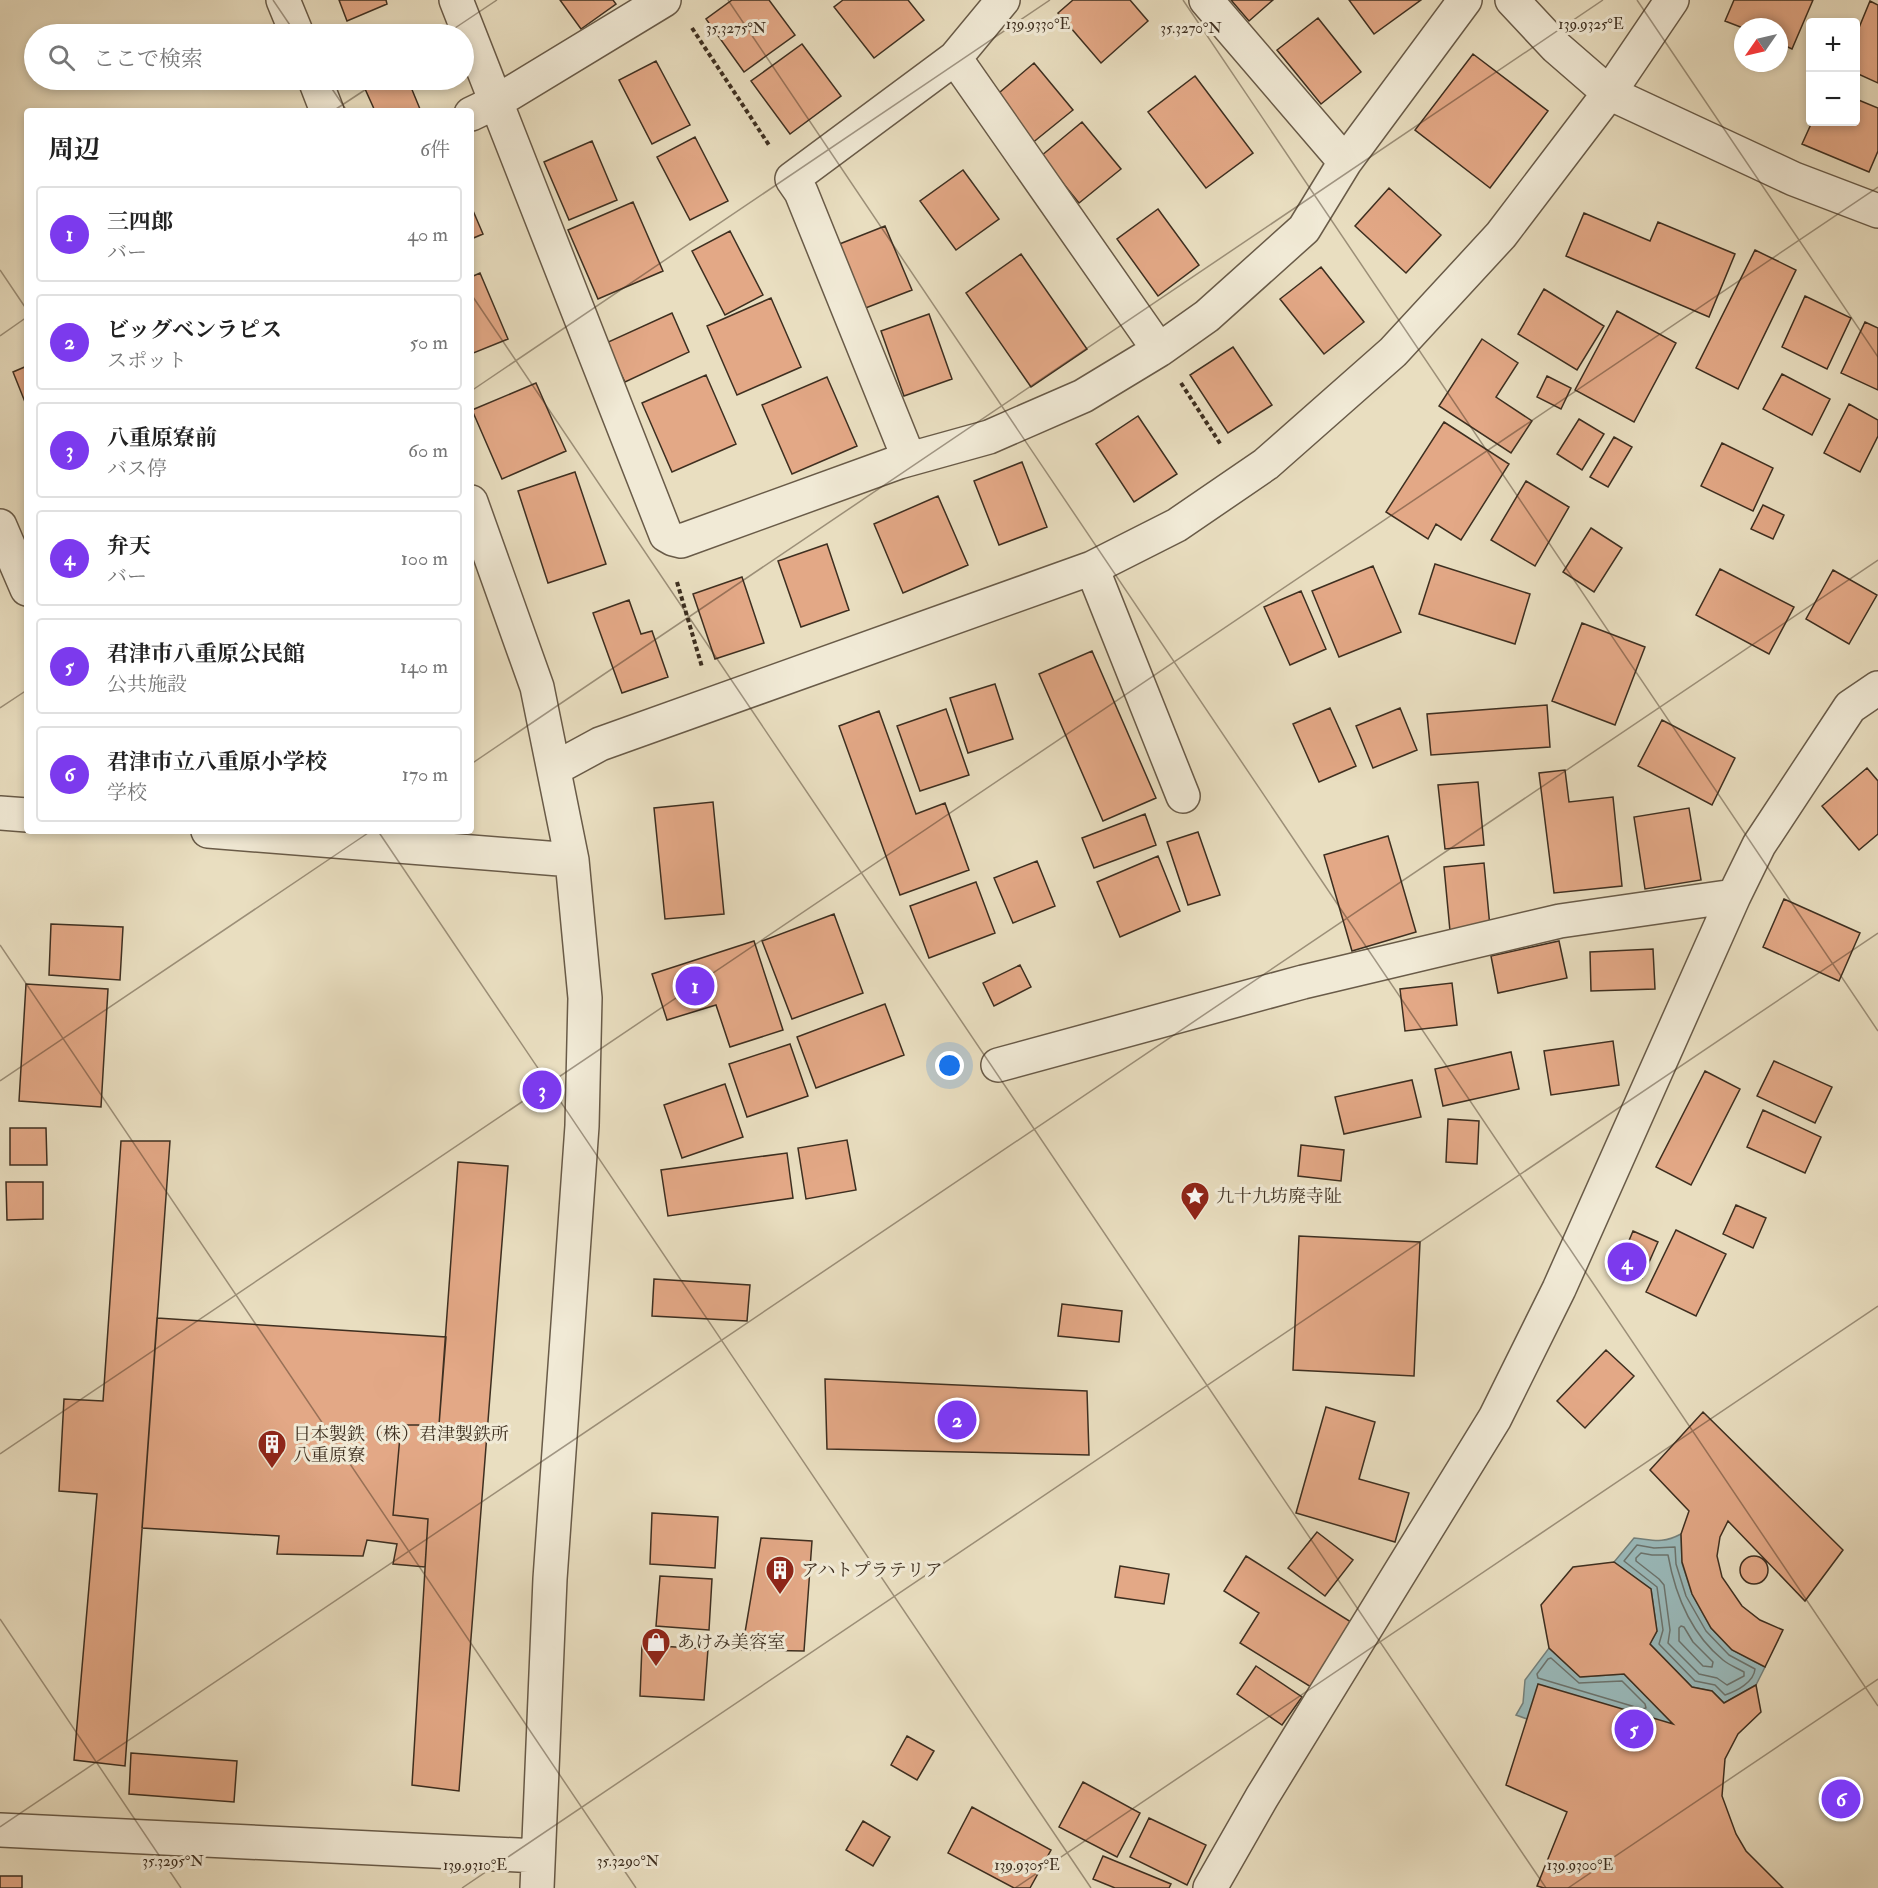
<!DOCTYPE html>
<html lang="ja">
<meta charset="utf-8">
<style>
:root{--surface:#fff;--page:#f2f2f2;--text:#222;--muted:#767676;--line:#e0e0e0;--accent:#7c3aed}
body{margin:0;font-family:"IM FELL Double Pica","Noto Serif JP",serif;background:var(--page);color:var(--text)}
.controls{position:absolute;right:18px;top:18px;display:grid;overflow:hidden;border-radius:6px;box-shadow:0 3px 9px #0003}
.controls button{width:54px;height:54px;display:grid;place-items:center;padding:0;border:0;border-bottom:2px solid var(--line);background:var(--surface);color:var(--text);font:30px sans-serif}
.compass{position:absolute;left:1734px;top:18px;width:54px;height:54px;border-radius:50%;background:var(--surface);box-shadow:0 3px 9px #0003;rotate:236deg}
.you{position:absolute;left:950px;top:1066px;width:21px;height:21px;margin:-15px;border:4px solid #fff;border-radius:50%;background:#1a73e8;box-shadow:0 0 0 9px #1a73e833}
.badge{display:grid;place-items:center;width:39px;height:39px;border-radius:50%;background:var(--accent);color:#fff;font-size:20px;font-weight:700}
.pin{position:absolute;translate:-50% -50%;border:3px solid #fff;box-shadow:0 2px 6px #0006}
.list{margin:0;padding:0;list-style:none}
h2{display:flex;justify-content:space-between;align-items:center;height:78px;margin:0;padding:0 24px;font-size:26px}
h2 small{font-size:20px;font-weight:400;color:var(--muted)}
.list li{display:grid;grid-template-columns:39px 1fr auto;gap:18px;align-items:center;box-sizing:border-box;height:96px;margin:0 12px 12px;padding:0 12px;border:2px solid var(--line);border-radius:6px}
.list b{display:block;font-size:22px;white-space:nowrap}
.list p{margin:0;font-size:20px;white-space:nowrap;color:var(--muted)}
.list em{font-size:20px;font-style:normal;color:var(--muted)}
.icon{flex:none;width:33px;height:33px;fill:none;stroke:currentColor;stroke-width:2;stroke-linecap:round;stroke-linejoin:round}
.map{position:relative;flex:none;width:1878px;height:1888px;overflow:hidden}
.search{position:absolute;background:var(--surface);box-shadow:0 3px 9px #0003;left:24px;top:24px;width:450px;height:66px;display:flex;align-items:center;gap:15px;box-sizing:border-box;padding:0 21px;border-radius:33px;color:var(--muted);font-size:22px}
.panel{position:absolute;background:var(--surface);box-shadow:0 3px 9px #0003;left:24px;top:108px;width:450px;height:726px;border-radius:6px}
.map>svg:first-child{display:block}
.water{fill:#9ababb;stroke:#75827d;stroke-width:1.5}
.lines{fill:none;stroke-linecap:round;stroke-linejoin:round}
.shore{stroke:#6c746e;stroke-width:1.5}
.building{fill:#e3a886;stroke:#3e2f20;stroke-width:1.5}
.minor-casing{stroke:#695b48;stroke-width:36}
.path{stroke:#3e2f20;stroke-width:4;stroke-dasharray:4.5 3;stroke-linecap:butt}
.minor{stroke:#f1ead6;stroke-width:33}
.ticks{fill:none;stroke:#3e2f20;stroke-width:1.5;stroke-opacity:0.45}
.labels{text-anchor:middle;stroke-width:6;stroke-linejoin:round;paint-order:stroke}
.poi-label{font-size:18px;fill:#3e2f20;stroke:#f1ead6;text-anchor:start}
.ticks-label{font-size:15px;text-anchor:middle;fill:#3e2f20;stroke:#f1ead6;stroke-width:6;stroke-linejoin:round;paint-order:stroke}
</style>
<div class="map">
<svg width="1878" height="1888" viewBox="0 0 1878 1888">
<rect width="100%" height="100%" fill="#e9dec0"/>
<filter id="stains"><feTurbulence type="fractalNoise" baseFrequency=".00333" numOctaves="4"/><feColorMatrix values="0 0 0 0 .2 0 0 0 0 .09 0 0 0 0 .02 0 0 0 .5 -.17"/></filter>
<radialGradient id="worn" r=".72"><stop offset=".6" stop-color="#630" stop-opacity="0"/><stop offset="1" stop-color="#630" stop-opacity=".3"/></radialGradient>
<path class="water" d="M 1681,1534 L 1682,1563 L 1692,1594 L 1711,1628 L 1732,1650 L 1765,1667 L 1756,1685 L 1724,1703 L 1712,1691 L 1692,1687 L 1650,1644 L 1657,1631 L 1651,1589 L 1614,1562 L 1634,1538 C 1654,1540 1662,1544 1681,1534 Z
M 1549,1648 L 1581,1677 L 1624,1674 L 1673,1724 L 1527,1719 L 1516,1715 L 1523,1703 L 1525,1680 Z"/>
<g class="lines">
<path class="shore" d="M 1637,1545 L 1654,1548 L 1675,1547 L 1676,1564 L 1686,1596 L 1706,1631 L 1729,1655 L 1755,1669 C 1754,1682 1737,1691 1725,1695 L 1715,1685 L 1695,1681 L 1659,1644 L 1663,1630 L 1657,1587 L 1624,1561 Z
M 1641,1553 L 1652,1555 L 1668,1555 C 1675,1594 1691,1634 1723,1660 C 1729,1665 1737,1668 1744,1672 L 1744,1676 L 1727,1685 L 1717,1678 L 1699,1674 L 1668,1643 L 1670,1630 L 1664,1585 L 1659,1579 L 1636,1561 L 1636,1558 Z
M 1681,1626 L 1684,1627 L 1693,1642 L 1713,1662 L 1712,1667 L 1703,1666 L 1679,1641 L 1679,1628 Z
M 1551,1658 L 1579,1683 L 1622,1681 L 1645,1704 L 1646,1708 L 1642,1709 L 1538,1678 L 1537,1674 L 1548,1659 Z"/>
</g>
<path class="building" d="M 339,0 L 386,0 L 387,4 L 347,21 Z
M 560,0 L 613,0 L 616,4 L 581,29 Z
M 732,0 L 769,0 L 795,35 L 744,72 L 706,19 Z
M 843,0 L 908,0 L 924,20 L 874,58 L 834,7 Z
M 1073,0 L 1130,0 L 1148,21 L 1101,63 L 1058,13 Z
M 1231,0 L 1273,0 L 1249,21 Z
M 1349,0 L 1421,0 L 1374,34 Z
M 1734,0 L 1813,0 L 1792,49 L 1779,43 L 1779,27 L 1743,28 L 1725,21 Z
M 1870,1 L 1878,5 L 1878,83 L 1856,73 L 1856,35 Z
M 1318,18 L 1361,72 L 1321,104 L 1277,50 Z
M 802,44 L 841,96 L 790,134 L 751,81 Z
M 1473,54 L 1548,111 L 1490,188 L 1415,130 Z
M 656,61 L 690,125 L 652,144 L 619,80 Z
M 1034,63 L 1073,110 L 1031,144 L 993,98 Z
M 1195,76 L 1253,153 L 1206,188 L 1148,112 Z
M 361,80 L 408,80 L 420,109 L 415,111 L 375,111 Z
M 1856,99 L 1878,108 L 1878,151 L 1869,172 L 1802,144 L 1812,122 L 1856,122 Z
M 1082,122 L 1121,169 L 1079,203 L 1041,156 Z
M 695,137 L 728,201 L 690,220 L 657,157 Z
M 592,141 L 617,200 L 569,220 L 544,162 Z
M 963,170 L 999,219 L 956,250 L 920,201 Z
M 1389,188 L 1441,235 L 1406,273 L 1355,226 Z
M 633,202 L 663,271 L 598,299 L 568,230 Z
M 471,206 L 483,234 L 471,239 Z
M 1158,209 L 1199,265 L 1158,296 L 1117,239 Z
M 1584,213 L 1650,241 L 1658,222 L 1735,254 L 1709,317 L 1566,256 Z
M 885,226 L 912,290 L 863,309 L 837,245 Z
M 730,231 L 763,295 L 725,315 L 692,251 Z
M 1755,250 L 1796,270 L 1738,389 L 1696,368 Z
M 1021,254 L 1087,349 L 1031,387 L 966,293 Z
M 1321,267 L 1364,322 L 1324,354 L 1280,299 Z
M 480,273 L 508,339 L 471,354 L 471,277 Z
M 1544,289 L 1604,326 L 1577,370 L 1518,334 Z
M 1805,296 L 1851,318 L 1827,369 L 1782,347 Z
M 771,298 L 801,367 L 737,395 L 707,326 Z
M 1617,311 L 1676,343 L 1634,422 L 1575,390 Z
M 672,313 L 689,352 L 625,382 L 606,343 Z
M 929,314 L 952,379 L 904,396 L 881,331 Z
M 1865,322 L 1878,328 L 1878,390 L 1841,373 Z
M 1482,339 L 1518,363 L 1496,397 L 1532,421 L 1511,453 L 1439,406 Z
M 1233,347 L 1272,405 L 1228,433 L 1190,375 Z
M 27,366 L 27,407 L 13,372 Z
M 1782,374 L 1830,399 L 1812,435 L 1763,409 Z
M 706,375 L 736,444 L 672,472 L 642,403 Z
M 1547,376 L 1571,388 L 1561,409 L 1537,397 Z
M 827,377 L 857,446 L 792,474 L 762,405 Z
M 536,383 L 566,451 L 502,479 L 472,410 Z
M 1849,404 L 1878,420 L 1878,436 L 1860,472 L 1824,453 Z
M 1138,416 L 1177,474 L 1134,502 L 1096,444 Z
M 1579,419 L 1604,434 L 1582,470 L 1557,454 Z
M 1444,422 L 1509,464 L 1461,540 L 1436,524 L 1428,539 L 1386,512 Z
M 1614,437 L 1632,447 L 1608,487 L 1590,477 Z
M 1722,443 L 1773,468 L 1753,511 L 1701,486 Z
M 1022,462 L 1047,527 L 999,545 L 974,481 Z
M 575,472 L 606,564 L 548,583 L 518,491 Z
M 1526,481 L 1569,507 L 1535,566 L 1491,540 Z
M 938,496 L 968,565 L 903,593 L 874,524 Z
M 1763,505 L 1784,515 L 1773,539 L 1751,529 Z
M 1591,528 L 1622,548 L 1594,592 L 1563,572 Z
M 827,544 L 849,610 L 801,627 L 778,561 Z
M 1435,564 L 1530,594 L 1515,644 L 1419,614 Z
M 1373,566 L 1401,632 L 1339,657 L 1312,591 Z
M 1720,569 L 1794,607 L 1769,654 L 1696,615 Z
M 1833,570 L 1877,595 L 1849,644 L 1806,619 Z
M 742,577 L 764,643 L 715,659 L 693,594 Z
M 1301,591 L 1326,649 L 1290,665 L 1264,607 Z
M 629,600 L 641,634 L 652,631 L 668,677 L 622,693 L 593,613 Z
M 1582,623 L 1645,647 L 1615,725 L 1552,701 Z
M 1092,651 L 1156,798 L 1103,821 L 1039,674 Z
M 995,684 L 1013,739 L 968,753 L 950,698 Z
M 1547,705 L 1550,747 L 1431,755 L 1427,714 Z
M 1330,708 L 1356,766 L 1319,782 L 1293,724 Z
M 1400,708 L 1417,750 L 1373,768 L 1356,726 Z
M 946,709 L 969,775 L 920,791 L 897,726 Z
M 879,711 L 916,814 L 945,803 L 969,870 L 900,895 L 839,726 Z
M 1662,720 L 1735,758 L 1712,805 L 1638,766 Z
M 1867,768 L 1878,781 L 1878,834 L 1859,850 L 1822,806 Z
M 1565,770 L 1569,802 L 1613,797 L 1622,886 L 1554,893 L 1539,773 Z
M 1478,782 L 1484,845 L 1445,849 L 1438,785 Z
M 713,802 L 724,914 L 665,919 L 654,808 Z
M 1689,808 L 1701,880 L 1645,889 L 1634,817 Z
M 1145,814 L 1156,845 L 1094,868 L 1082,838 Z
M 1198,832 L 1220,895 L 1188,905 L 1167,842 Z
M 1388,836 L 1416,932 L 1352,951 L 1324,855 Z
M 1158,856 L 1180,911 L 1120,937 L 1097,882 Z
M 1037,861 L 1055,906 L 1013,923 L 994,878 Z
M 1484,863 L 1490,927 L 1450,931 L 1444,867 Z
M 976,882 L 995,933 L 929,958 L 910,906 Z
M 1784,899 L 1860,933 L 1839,981 L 1763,947 Z
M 834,914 L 863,993 L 792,1019 L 762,941 Z
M 51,924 L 123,927 L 120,980 L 49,975 Z
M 754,941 L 783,1030 L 730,1047 L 716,1005 L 667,1020 L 652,974 Z
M 1559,941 L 1567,978 L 1498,993 L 1491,956 Z
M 1653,949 L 1655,989 L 1591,991 L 1590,952 Z
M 1020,965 L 1031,987 L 994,1006 L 983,983 Z
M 1452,983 L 1457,1025 L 1405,1031 L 1400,989 Z
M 26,984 L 108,989 L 101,1107 L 19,1101 Z
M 885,1004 L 904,1055 L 816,1088 L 797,1037 Z
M 1613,1041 L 1619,1085 L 1551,1095 L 1544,1051 Z
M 790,1044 L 808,1096 L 747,1117 L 729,1064 Z
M 1511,1052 L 1519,1089 L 1443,1106 L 1435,1069 Z
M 1774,1061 L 1832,1087 L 1815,1123 L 1757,1096 Z
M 1705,1071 L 1740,1089 L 1691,1185 L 1656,1167 Z
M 1412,1080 L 1421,1117 L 1344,1134 L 1335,1097 Z
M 725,1084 L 743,1137 L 682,1158 L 664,1105 Z
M 1763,1110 L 1821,1137 L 1805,1173 L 1747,1147 Z
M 1448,1119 L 1479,1121 L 1477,1164 L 1446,1162 Z
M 10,1128 L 46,1128 L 47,1165 L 10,1165 Z
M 847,1140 L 856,1190 L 806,1199 L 798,1148 Z
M 121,1141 L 170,1141 L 125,1766 L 74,1760 L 97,1494 L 59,1491 L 64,1399 L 103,1401 Z
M 1301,1145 L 1344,1150 L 1341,1181 L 1298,1176 Z
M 787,1153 L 793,1198 L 668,1216 L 661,1170 Z
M 458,1162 L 508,1166 L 459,1791 L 412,1785 L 428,1519 L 393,1515 L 401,1425 L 439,1425 Z
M 6,1182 L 43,1182 L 43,1219 L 7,1220 Z
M 1736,1205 L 1766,1218 L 1753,1248 L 1723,1234 Z
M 1676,1230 L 1726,1254 L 1696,1316 L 1646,1292 Z
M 1633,1231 L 1658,1242 L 1642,1278 L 1618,1267 Z
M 1299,1236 L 1420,1242 L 1414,1376 L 1293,1370 Z
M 654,1279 L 750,1285 L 747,1321 L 652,1316 Z
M 1062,1304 L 1122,1311 L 1119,1342 L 1058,1336 Z
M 157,1318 L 446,1337 L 439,1425 L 401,1425 L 393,1515 L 428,1519 L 425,1567 L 393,1564 L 397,1544 L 367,1540 L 363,1556 L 277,1554 L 279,1536 L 142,1528 Z
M 1606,1350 L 1634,1376 L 1585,1428 L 1557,1401 Z
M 825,1379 L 1087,1391 L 1089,1455 L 827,1449 Z
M 1326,1407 L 1375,1422 L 1359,1479 L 1409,1493 L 1395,1542 L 1296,1513 Z
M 1703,1412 L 1843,1550 L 1805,1601 L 1728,1521 L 1720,1537 L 1717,1556 L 1722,1577 L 1742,1606 L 1760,1620 L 1783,1630 L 1765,1667 L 1732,1650 L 1711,1628 L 1692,1594 L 1682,1562 L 1681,1534 L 1689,1511 L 1650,1470 Z
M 652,1513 L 718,1517 L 715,1568 L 650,1564 Z
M 1317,1532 L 1353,1560 L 1325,1596 L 1288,1568 Z
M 761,1538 L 812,1541 L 804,1651 L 742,1650 Z
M 1246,1556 L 1351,1622 L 1311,1687 L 1240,1643 L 1259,1613 L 1224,1591 Z
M1740 1570a14 14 0 1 1 28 0a14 14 0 1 1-28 0Z
M 1614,1562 L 1651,1589 L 1657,1631 L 1650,1644 L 1692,1687 L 1712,1691 L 1724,1703 L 1756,1685 L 1761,1712 L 1738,1734 L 1725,1759 L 1722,1796 L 1736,1834 L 1746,1851 L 1783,1888 L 1544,1888 L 1537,1886 L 1567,1812 L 1506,1785 L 1538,1684 L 1673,1724 L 1624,1674 L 1580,1677 L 1549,1648 L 1541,1605 L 1573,1567 Z
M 1120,1566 L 1169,1574 L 1164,1604 L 1115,1597 Z
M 660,1576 L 712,1579 L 709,1630 L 656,1626 Z
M 642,1645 L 708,1649 L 704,1700 L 640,1696 Z
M 1256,1666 L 1302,1697 L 1282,1725 L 1237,1694 Z
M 907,1736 L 934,1751 L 917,1780 L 891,1765 Z
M 131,1753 L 237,1761 L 234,1802 L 129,1794 Z
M 1083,1782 L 1140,1813 L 1117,1857 L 1059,1827 Z
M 972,1807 L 1051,1850 L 1030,1888 L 1014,1888 L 948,1853 Z
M 1149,1818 L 1206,1845 L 1187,1885 L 1130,1857 Z
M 863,1821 L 890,1837 L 873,1866 L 846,1850 Z
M 1103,1856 L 1171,1884 L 1169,1888 L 1115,1888 L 1093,1879 Z
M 0,1876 L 22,1876 L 22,1888 L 0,1888 Z"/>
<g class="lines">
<g class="minor-casing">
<path id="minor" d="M 283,0 L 297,34
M 456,0 L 666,535 L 673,539 L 681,541 L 899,462 L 989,437 L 1083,396 L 1159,350 L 1207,316 L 1304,229 L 1345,162 L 1465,0
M 1206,0 L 1345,162
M 1512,0 L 1556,47 L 1609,93 L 1794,179 L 1878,211
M 955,58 L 1159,350
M 315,80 L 327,111
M 471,114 L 496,102 L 664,0
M 909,459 L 801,192 L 792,179 L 955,58 L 1003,0
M 471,502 L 537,687 L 572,860 L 585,998 L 582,1126 L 550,1579 L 537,1888
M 0,526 L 27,589
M 1092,568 L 1183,796
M 554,769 L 600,744 L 1092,568 L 1177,525 L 1266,464 L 1393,352 L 1501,235 L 1609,93 L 1672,0
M 0,813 L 27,815
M 208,831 L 572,860
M 998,1065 L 1303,982 L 1560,921 L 1734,896
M 0,1830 L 538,1856
M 1210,1888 L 1262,1797 L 1495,1418 L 1559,1289 L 1734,896 L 1759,845 L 1850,707 L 1878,688"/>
</g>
<path class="path" d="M 692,28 L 769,145
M 1181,383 L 1221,445
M 677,582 L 702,667"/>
<use href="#minor" class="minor"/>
</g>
<path class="ticks" d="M 273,0 L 296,34M 728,0 L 1878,1706M 1183,0 L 1878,1031M 1637,0 L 1878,357M 446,34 L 497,0M 326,80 L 347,111M 333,111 L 380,80M 0,270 L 27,310M 471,294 L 1546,1888M 0,336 L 27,317M 471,391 L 1050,0M 0,708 L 27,690M 471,764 L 1603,0M 378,831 L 1091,1888M 0,945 L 636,1888M 0,1081 L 371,831M 0,1454 L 1878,187M 0,1619 L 181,1888M 0,1827 L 1878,560M 462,1888 L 1878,933M 1015,1888 L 1878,1306M 1568,1888 L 1878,1679"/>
<defs>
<g id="sight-pin" transform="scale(1.5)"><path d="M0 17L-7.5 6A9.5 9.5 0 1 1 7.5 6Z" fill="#8f2418" stroke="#f1ead6"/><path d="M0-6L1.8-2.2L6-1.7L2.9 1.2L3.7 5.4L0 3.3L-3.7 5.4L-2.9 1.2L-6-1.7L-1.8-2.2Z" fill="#fff"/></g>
<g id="building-pin" transform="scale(1.5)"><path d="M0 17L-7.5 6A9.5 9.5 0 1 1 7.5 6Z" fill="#8f2418" stroke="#f1ead6"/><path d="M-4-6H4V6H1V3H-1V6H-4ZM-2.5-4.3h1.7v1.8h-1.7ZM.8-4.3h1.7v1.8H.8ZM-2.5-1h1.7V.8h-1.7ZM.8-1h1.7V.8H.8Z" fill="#fff"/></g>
<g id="shop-pin" transform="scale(1.5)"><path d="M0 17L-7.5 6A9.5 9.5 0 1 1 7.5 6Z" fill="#8f2418" stroke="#f1ead6"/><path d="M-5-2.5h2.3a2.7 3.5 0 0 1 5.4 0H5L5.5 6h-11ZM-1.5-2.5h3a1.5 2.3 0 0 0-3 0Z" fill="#fff"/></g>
</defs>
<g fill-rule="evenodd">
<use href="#sight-pin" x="1195" y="1196"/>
<use href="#building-pin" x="272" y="1444"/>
<use href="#building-pin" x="780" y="1570"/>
<use href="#shop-pin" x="656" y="1642"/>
</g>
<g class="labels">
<g class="poi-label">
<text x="1216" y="1202">九十九坊廃寺阯</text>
<text x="293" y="1440">日本製鉄（株）君津製鉄所<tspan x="293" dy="21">八重原寮</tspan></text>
<text x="801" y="1576">アハトプラテリア</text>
<text x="677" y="1648">あけみ美容室</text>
</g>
</g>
<g class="ticks-label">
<text x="1038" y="29">139.9330°E</text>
<text x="1591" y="29">139.9325°E</text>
<text x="736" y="33">35.3275°N</text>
<text x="1191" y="33">35.3270°N</text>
<text x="173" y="1866">35.3295°N</text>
<text x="628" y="1866">35.3290°N</text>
<text x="475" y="1870">139.9310°E</text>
<text x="1027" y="1870">139.9305°E</text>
<text x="1580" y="1870">139.9300°E</text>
</g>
<rect width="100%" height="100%" filter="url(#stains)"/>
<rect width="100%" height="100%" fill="url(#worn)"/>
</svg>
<div class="controls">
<button>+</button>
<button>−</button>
</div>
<svg class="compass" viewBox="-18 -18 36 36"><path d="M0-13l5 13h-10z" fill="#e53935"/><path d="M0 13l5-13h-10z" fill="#767676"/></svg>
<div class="you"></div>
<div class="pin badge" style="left:695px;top:986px">1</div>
<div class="pin badge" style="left:957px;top:1420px">2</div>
<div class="pin badge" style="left:542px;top:1090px">3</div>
<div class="pin badge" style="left:1627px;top:1262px">4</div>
<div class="pin badge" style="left:1634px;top:1729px">5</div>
<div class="pin badge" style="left:1841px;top:1799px">6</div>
<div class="search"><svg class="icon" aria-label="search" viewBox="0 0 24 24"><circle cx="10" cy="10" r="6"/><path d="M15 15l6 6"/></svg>ここで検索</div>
<section class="panel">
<h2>周辺<small>6件</small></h2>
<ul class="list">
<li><span class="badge">1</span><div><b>三四郎</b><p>バー</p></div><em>40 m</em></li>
<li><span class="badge">2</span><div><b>ビッグベンラピス</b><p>スポット</p></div><em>50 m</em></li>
<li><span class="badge">3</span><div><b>八重原寮前</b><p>バス停</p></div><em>60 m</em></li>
<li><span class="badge">4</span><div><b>弁天</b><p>バー</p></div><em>100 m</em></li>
<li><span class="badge">5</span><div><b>君津市八重原公民館</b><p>公共施設</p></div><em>140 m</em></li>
<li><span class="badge">6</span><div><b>君津市立八重原小学校</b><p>学校</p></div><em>170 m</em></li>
</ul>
</section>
</div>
